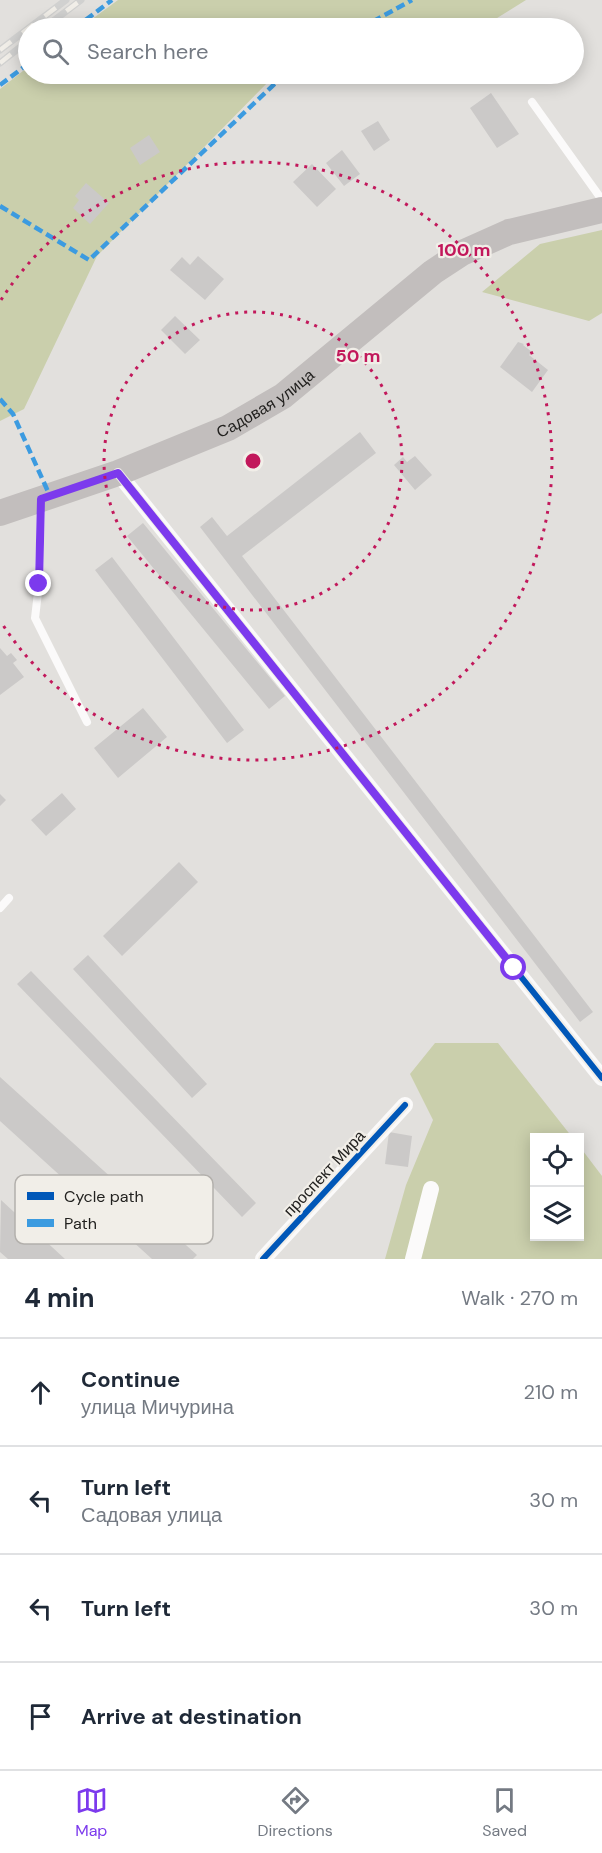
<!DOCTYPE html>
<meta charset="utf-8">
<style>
:root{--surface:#fff;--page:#f6f6f7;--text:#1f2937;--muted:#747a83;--line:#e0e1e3;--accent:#7c3aed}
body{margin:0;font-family:"DM Sans",sans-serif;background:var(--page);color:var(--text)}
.controls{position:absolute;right:18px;bottom:18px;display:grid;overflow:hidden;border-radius:0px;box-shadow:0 3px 15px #0003}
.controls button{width:54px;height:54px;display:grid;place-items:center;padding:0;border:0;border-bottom:2px solid var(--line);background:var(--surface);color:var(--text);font:30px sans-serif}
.stop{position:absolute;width:18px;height:18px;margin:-14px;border:4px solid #7c3aed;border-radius:50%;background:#fff}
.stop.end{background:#7c3aed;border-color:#fff;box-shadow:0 2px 6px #0008}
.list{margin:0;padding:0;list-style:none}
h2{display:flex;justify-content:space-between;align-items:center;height:78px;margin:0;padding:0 24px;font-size:26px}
h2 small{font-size:20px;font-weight:400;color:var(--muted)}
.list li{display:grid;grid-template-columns:39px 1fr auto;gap:18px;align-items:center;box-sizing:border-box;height:108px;padding:0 24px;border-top:2px solid var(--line)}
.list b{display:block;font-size:22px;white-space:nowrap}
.list p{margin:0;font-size:20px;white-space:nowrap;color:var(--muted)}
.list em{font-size:20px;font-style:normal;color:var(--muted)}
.icon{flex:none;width:33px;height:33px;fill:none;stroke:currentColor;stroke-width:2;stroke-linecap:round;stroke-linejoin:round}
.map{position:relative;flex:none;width:602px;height:1259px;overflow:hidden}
.search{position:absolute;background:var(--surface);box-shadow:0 3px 15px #0003;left:18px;right:18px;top:18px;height:66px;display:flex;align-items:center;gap:15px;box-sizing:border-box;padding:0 21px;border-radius:33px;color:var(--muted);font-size:22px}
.sheet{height:510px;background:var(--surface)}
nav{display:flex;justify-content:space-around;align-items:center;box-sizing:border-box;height:84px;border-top:2px solid var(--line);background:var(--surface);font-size:16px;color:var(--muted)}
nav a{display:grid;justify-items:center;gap:3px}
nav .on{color:var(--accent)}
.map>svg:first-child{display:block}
.green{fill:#cacfac}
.building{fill:#cbc9c8}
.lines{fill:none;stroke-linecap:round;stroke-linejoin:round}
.service{stroke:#fbfafa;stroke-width:8}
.minor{stroke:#fbfafa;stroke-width:16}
.primary{stroke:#c2bebd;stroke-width:26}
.rail-casing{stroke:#d1d1d0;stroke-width:7}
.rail{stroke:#f1eee8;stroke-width:4.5;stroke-dasharray:14;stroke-linecap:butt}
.quiet{stroke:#3c9be0;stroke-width:4.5;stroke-dasharray:9 4.5;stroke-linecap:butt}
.cycleway-casing{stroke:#f1eee8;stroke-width:10}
.cycleway{stroke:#0057b8;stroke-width:6}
.route{stroke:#7c3aed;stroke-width:8}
.ring{fill:none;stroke:#c2185b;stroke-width:3;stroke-dasharray:3 6}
.labels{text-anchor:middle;stroke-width:4.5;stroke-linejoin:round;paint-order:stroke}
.street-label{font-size:16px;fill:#22211f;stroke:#f1eee8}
.key{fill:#f1eee8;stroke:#b3b0ac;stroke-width:1.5}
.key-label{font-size:16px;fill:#22211f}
.centre{fill:#c2185b;stroke:#f1eee8;stroke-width:3}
.ring-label{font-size:18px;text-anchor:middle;font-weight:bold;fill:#c2185b;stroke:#f1eee8;stroke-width:4.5;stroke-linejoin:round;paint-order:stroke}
</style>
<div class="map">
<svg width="602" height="1259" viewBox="0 0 602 1259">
<rect width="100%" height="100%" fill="#e2e0dd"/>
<path class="green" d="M 118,0 L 526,0 L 481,28 L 80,28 Z
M 28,67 L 28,74 L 276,74 L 97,256 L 24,409 L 0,421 L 0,89 Z
M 602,230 L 602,313 L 589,321 L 482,292 L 540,244 Z
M 435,1043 L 498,1043 L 572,1137 L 534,1138 L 534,1236 L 580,1236 L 580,1147 L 602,1176 L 602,1259 L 385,1259 L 406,1185 L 433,1120 L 410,1074 Z"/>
<path class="building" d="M 478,74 L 496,74 L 485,82 Z
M 491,93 L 519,134 L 497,148 L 470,108 Z
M 378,121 L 390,140 L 374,151 L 361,131 Z
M 149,135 L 160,152 L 140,165 L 130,148 Z
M 342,150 L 360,174 L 344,186 L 326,163 Z
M 312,164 L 336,189 L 317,207 L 293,182 Z
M 86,183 L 109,203 L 90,224 L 73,208 L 79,200 L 75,196 Z
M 198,256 L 224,279 L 205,300 L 170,270 L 182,257 L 190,265 Z
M 175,316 L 200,340 L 185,354 L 161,330 Z
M 518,342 L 524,344 L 523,345 L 532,352 L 529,355 L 548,370 L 532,392 L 500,367 Z
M 360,432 L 376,453 L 242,556 L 593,1012 L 580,1022 L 200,527 L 212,517 L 227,536 Z
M 415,456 L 432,475 L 415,490 L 394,465 L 403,457 L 407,462 Z
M 143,523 L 285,696 L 269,709 L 127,536 Z
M 112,557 L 244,730 L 227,743 L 95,570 Z
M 0,648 L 7,656 L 11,653 L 17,660 L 13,663 L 24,677 L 0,695 Z
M 143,708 L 167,737 L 118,778 L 94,748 Z
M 62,793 L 76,809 L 46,836 L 31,820 Z
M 0,794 L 6,800 L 0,806 Z
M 179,862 L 198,882 L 122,956 L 103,936 Z
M 88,955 L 207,1084 L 192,1098 L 73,969 Z
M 31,971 L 256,1203 L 242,1217 L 17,984 Z
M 0,1077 L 197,1255 L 193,1259 L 152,1259 L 0,1121 Z
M 389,1132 L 412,1136 L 408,1167 L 385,1164 Z
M 1,1200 L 65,1259 L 8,1259 L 0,1252 Z"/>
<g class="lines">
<path class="service" d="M 532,102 L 602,200
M 41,504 L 39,584 L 35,618 L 87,722
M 0,908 L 9,898"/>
<path class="minor" d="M 118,473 L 602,1078
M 263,1259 L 405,1105
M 413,1259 L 431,1189"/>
<path class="primary" id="s1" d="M 0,513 L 118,473 L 228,428 L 283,396 L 433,272 L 462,253 L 509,232 L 602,210"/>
<g class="rail-casing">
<path id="rail" d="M 44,28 L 81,0
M 0,50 L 66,0
M 0,63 L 28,41"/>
</g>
<use href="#rail" class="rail"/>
<path class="quiet" d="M 75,28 L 112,0
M 361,28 L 412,0
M 0,85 L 28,64
M 0,206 L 89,260 L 285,74
M 0,399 L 13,414 L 50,496"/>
<g class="cycleway-casing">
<path id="cycleway" d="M 118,473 L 602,1078
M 263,1259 L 405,1105"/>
</g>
<use href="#cycleway" class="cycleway"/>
</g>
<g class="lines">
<path class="route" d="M 39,584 L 41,499 L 118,473 L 514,968"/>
</g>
<g class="ring">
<circle cx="253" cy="461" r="149"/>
<path d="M1 300A299 299 0 1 1 1 622"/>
</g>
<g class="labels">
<g class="street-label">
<text dy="6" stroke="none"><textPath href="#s1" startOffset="288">Садовая улица</textPath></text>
<text transform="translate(324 1173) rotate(-47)" y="6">проспект Мира</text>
</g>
</g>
<rect x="15" y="1175" width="198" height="69" rx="9" class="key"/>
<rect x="27" y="1192" width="27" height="8" fill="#0057b8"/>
<rect x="27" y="1219" width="27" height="8" fill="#3c9be0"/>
<g class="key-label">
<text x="64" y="1202">Cycle path</text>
<text x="64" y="1229">Path</text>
</g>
<circle cx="253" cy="461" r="9" class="centre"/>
<g class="ring-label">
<text x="464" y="256">100 m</text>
<text x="358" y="362">50 m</text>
</g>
</svg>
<div class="controls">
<button><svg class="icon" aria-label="locate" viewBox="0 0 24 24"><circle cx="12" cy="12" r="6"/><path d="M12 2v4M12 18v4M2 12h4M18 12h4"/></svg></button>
<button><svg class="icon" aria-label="layers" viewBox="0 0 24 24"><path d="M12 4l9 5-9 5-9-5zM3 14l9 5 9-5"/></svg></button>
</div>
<div class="stop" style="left:514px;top:968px"></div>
<div class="stop end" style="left:39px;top:584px"></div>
<div class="search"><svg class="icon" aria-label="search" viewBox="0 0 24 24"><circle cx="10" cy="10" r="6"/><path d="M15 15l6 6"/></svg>Search here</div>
</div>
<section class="sheet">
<h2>4 min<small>Walk · 270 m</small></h2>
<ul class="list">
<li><svg class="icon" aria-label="ahead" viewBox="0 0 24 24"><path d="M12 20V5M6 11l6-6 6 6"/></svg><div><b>Continue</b><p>улица Мичурина</p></div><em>210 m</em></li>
<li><svg class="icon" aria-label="left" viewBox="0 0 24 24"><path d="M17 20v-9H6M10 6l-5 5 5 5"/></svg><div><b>Turn left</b><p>Садовая улица</p></div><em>30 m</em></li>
<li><svg class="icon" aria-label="left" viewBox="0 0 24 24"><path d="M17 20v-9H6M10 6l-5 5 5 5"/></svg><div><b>Turn left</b></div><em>30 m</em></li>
<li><svg class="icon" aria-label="arrive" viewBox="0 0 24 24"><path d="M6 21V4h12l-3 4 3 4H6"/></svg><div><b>Arrive at destination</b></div></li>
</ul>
</section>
<nav>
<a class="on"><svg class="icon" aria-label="map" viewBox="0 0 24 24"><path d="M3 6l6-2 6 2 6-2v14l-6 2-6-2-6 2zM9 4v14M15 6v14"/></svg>Map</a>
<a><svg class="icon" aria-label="directions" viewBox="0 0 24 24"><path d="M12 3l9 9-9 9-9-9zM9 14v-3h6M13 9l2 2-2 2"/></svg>Directions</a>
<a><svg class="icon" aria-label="saved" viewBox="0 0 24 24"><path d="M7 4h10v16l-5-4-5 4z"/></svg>Saved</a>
</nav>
